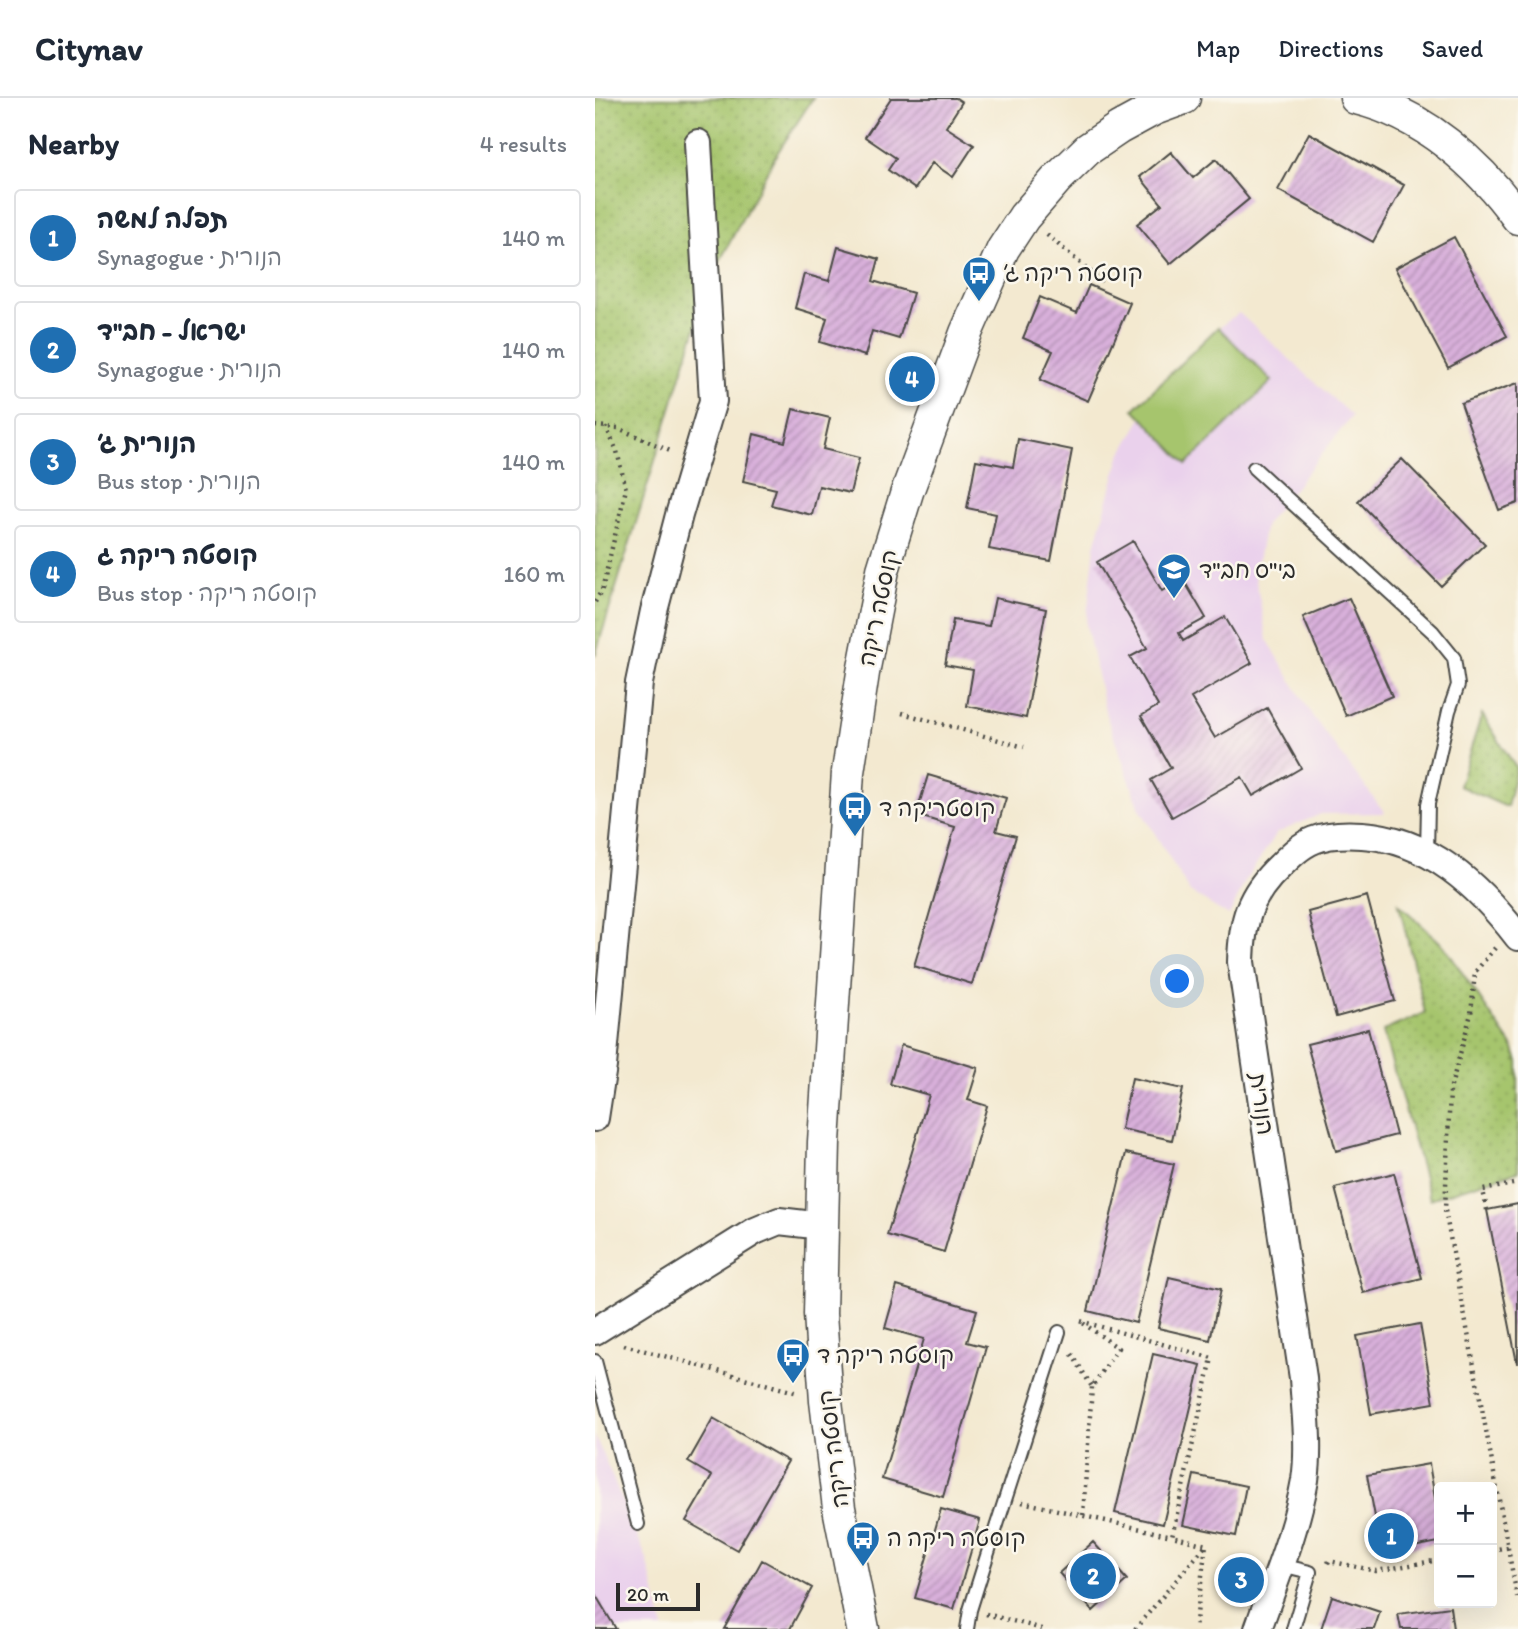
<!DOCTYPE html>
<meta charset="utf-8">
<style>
:root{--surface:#fff;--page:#f2f2f3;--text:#1f2937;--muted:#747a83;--line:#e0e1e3;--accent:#1f6fb2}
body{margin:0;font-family:Itim,"Playpen Sans Hebrew",sans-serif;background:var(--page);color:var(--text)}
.controls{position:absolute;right:21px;bottom:21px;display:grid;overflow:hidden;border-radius:7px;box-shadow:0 7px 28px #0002}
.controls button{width:63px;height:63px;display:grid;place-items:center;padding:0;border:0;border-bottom:2px solid var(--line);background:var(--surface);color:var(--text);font:35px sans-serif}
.scale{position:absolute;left:21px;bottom:18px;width:84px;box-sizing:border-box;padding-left:7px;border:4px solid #2b2b2b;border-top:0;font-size:19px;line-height:24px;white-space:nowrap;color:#2b2b2b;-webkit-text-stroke:5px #fbf7ec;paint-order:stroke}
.you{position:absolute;left:583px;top:884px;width:24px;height:24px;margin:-18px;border:5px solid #fff;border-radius:50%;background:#1a73e8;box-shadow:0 0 0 10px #1a73e833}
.badge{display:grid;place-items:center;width:46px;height:46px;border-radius:50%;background:var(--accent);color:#fff;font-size:23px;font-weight:700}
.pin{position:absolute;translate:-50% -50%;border:4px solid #fff;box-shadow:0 2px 7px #0006}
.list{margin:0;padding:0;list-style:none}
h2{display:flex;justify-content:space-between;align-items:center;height:91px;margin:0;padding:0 28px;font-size:30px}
h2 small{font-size:23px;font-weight:400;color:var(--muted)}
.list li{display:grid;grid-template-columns:46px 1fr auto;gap:21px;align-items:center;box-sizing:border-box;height:98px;margin:0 14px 14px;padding:0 14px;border:2px solid var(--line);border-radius:7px}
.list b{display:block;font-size:26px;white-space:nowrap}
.list p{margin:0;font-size:23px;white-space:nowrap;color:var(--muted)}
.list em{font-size:23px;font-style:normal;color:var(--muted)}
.map{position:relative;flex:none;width:923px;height:1531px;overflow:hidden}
header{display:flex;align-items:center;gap:42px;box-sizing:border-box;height:98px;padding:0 35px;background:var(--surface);border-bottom:2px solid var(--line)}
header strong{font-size:33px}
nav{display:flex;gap:38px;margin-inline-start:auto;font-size:24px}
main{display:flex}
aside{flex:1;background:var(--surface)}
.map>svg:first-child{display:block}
.built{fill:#ead1ec}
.green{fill:url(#green-dots);stroke:#68784c;stroke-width:2}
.pitch{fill:#a6c56d;stroke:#68784c;stroke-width:2}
.building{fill:url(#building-hatch)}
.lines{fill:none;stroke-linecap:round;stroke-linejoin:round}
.service-casing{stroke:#494844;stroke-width:16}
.minor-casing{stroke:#494844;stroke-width:30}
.tertiary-casing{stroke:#494844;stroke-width:35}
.path{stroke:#494844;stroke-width:4.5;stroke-dasharray:2 5;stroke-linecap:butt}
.service{stroke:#fff;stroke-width:12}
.minor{stroke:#fff;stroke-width:26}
.tertiary{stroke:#fff;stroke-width:32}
.labels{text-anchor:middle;stroke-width:5;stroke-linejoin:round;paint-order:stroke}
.poi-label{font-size:23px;fill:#2b2b2b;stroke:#fbf7ec;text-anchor:start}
.street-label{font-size:23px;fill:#2b2b2b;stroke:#fbf7ec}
</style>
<header>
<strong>Citynav</strong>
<nav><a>Map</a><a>Directions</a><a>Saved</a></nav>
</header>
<main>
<aside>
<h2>Nearby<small>4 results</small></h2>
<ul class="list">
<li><span class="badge">1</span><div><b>תפלה למשה</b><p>Synagogue · הנורית</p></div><em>140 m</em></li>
<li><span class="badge">2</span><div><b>ישראל - חב&quot;ד</b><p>Synagogue · הנורית</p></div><em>140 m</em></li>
<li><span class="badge">3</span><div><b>הנורית ג׳</b><p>Bus stop · הנורית</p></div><em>140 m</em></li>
<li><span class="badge">4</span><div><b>קוסטה ריקה ג</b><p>Bus stop · קוסטה ריקה</p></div><em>160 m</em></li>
</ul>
</aside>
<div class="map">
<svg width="923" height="1531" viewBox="0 0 923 1531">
<defs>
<pattern id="green-dots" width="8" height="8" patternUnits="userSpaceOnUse" patternTransform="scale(1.75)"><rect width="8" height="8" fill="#a6c56d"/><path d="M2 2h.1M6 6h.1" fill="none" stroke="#8fa95f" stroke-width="1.8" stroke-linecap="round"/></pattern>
<pattern id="building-hatch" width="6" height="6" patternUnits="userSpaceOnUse" patternTransform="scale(1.75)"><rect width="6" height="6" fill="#d9b0db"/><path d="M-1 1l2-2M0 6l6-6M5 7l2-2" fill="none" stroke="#b08fb2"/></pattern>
</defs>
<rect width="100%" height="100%" fill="#fbf7ec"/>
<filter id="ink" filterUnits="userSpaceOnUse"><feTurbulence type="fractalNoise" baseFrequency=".0143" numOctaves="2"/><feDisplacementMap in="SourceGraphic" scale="14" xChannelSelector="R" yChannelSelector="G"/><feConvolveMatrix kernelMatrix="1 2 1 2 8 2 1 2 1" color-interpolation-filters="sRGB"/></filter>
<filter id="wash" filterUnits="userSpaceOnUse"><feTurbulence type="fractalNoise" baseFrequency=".00686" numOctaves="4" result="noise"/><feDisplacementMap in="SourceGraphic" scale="28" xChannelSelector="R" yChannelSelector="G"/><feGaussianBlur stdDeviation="1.57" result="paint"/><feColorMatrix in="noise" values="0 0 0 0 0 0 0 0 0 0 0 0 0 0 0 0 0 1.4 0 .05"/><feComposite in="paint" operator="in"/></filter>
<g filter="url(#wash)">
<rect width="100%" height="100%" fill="#f3e9d0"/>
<path class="built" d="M 644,215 L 757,318 L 670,427 L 660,478 L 672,541 L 718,619 L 790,715 L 726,716 L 682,735 L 652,780 L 634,818 L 595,794 L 545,711 L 511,617 L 491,526 L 500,448 L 525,358 L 566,287 L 618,234 Z
M 0,1338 L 52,1461 L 69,1531 L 0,1531 Z"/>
<path class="green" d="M 0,0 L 218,0 L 179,60 L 116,180 L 0,558 Z
M 887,616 L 921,670 L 912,709 L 864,688 Z
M 804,806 L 849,848 L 919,951 L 923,964 L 923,1073 L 835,1101 L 788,933 L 830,915 Z"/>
<path class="pitch" d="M 623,229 L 677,283 L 592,366 L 539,311 Z"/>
<g id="blocks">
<path class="building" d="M 296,0 L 361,0 L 367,4 L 351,29 L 379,47 L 358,79 L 337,65 L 320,91 L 293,72 L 301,60 L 270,39 Z
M 714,35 L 809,87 L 778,144 L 683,92 Z
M 576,54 L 598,80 L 621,61 L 654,101 L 575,166 L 542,126 L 567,106 L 545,79 Z
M 859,139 L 912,238 L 853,270 L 800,170 Z
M 243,149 L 284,161 L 278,183 L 318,195 L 304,241 L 277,233 L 270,258 L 225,244 L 232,220 L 200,210 L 209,176 L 234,183 Z
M 494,187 L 535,205 L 493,303 L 445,282 L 458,253 L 428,240 L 445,199 L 482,215 Z
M 923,285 L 923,405 L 904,412 L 866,305 Z
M 198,311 L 235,320 L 228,351 L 264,360 L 255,395 L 224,388 L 217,417 L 176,407 L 181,391 L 148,383 L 159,336 L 190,344 Z
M 423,341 L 477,352 L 456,463 L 394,451 L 401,416 L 372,410 L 381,362 L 418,369 Z
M 807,361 L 890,446 L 846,488 L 763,403 Z
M 538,443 L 567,493 L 588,481 L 611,520 L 584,535 L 588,543 L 630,519 L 657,565 L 596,600 L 620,640 L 672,610 L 706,670 L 658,698 L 647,679 L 577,719 L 556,682 L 576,670 L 546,618 L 563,608 L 535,559 L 552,550 L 502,464 Z
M 400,500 L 451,511 L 431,620 L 372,608 L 378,572 L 350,567 L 358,522 L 394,528 Z
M 754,500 L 797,598 L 751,618 L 708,519 Z
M 333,677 L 411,700 L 401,733 L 421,738 L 377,886 L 319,868 L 360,729 L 321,717 Z
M 772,798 L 800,903 L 741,919 L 713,814 Z
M 773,931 L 801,1037 L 741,1053 L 712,946 Z
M 306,947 L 383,970 L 373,1002 L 392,1008 L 349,1154 L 292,1137 L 334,997 L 295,986 Z
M 537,980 L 588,991 L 577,1042 L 526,1031 Z
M 531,1055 L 579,1066 L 541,1225 L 493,1213 Z
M 799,1075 L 827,1180 L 768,1195 L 740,1090 Z
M 923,1106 L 923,1265 L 922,1265 L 892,1112 Z
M 574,1179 L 626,1191 L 615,1242 L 563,1230 Z
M 302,1188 L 382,1212 L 372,1244 L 391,1249 L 348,1399 L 287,1381 L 329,1241 L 290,1230 Z
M 825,1226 L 839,1305 L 776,1316 L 762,1238 Z
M 558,1256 L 606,1267 L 568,1426 L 520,1415 Z
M 118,1320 L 193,1363 L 142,1452 L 91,1423 L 117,1378 L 93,1364 Z
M 834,1366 L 844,1423 L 844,1444 L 787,1455 L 772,1377 Z
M 599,1377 L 651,1388 L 641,1438 L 588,1427 Z
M 346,1411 L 385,1422 L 359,1511 L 320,1500 Z
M 498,1444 L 532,1482 L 498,1513 L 464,1475 Z
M 167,1462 L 217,1490 L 195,1531 L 129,1531 Z
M 0,1496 L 21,1531 L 0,1531 Z
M 737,1498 L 785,1514 L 779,1531 L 726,1531 Z
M 855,1509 L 858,1531 L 806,1531 L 803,1516 Z"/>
</g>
</g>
<g filter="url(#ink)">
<use href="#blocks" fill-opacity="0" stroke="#494844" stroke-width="2"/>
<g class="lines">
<g class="service-casing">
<path id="service" d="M 659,370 L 838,534 L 859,560 L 863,587 L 854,613 L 833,706 L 832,755
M 0,1263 L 43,1426
M 686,1467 L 715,1474 L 698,1531
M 372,1531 L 375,1512 L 391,1461 L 464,1234"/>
</g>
<g class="minor-casing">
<path id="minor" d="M 0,1020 L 8,968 L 44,585 L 59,513 L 84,417 L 118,303 L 103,45
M 0,1233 L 160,1133 L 184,1123 L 227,1128
M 663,1531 C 680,1482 701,1433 710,1382 C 715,1349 710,1313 708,1280 L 646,864 C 647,823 654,797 685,768 C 695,758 706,747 719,742 C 733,736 752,736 767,737 C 834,741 884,788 923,839"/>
</g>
<g class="tertiary-casing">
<path id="tertiary" d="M 761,0 C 828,16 884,66 923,120
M 268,1531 L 244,1410 L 231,1303 L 225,1216 L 229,1044 L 253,674 L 268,575 L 288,472 L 312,394 L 371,235 L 408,151 L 429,119 L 461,82 L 493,51 L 524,30 L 559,11 L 589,0"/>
</g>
<path class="path" d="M 452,137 L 510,186
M 0,328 L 23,330 L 75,353
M 0,504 L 7,492 L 31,391 L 22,353 L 11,329
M 307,615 L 429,649
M 900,850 L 880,874 L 876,916 L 855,992 L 850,1112 L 923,1504
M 892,1112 L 888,1092 L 923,1085
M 29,1247 L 203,1295
M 477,1256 L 497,1289 L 523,1250 L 485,1223 L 617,1260 L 577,1438 L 611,1447
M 427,1404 L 577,1438
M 488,1417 L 497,1289
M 897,1452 L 913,1449
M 733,1465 L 734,1463 L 781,1473 L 844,1462
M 391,1516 L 448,1531
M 540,1531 L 611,1447 L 600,1531"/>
<use href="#service" class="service"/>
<use href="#minor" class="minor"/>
<use href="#tertiary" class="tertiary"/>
</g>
</g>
<defs>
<g id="bus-pin" transform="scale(1.75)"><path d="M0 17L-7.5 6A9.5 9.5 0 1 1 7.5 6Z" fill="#1f6fb2" stroke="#fbf7ec"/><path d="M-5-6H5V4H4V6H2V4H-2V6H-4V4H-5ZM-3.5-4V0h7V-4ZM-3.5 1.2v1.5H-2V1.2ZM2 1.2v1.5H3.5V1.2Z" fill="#fff"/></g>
<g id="school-pin" transform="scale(1.75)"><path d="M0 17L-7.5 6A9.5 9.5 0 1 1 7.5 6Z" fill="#1f6fb2" stroke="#fbf7ec"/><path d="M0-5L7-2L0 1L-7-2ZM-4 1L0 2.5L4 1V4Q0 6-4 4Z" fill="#fff"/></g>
</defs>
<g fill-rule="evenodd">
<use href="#bus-pin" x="384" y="175"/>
<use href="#school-pin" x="579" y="472"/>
<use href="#bus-pin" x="260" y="710"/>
<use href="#bus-pin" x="198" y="1257"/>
<use href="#bus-pin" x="268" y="1440"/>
</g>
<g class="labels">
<g class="poi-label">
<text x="408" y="183">קוסטה ריקה ג׳</text>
<text x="604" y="480">בי"ס חב"ד</text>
<text x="284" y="718">קוסטריקה ד</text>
<text x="222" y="1265">קוסטה ריקה ד</text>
<text x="292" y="1448">קוסטה ריקה ה</text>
</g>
<g class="street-label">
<text transform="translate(283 510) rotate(-78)" y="8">קוסטה ריקה</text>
<text transform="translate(667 1006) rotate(82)" y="8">הנורית</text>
<text transform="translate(238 1351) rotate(-97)" y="8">קוסטה ריקה</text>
</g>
</g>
</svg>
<div class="controls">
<button>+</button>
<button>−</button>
</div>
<div class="scale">20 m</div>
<div class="you"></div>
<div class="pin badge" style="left:796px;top:1438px">1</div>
<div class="pin badge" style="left:498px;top:1478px">2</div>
<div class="pin badge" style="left:646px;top:1482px">3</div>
<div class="pin badge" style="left:317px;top:281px">4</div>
</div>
</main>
